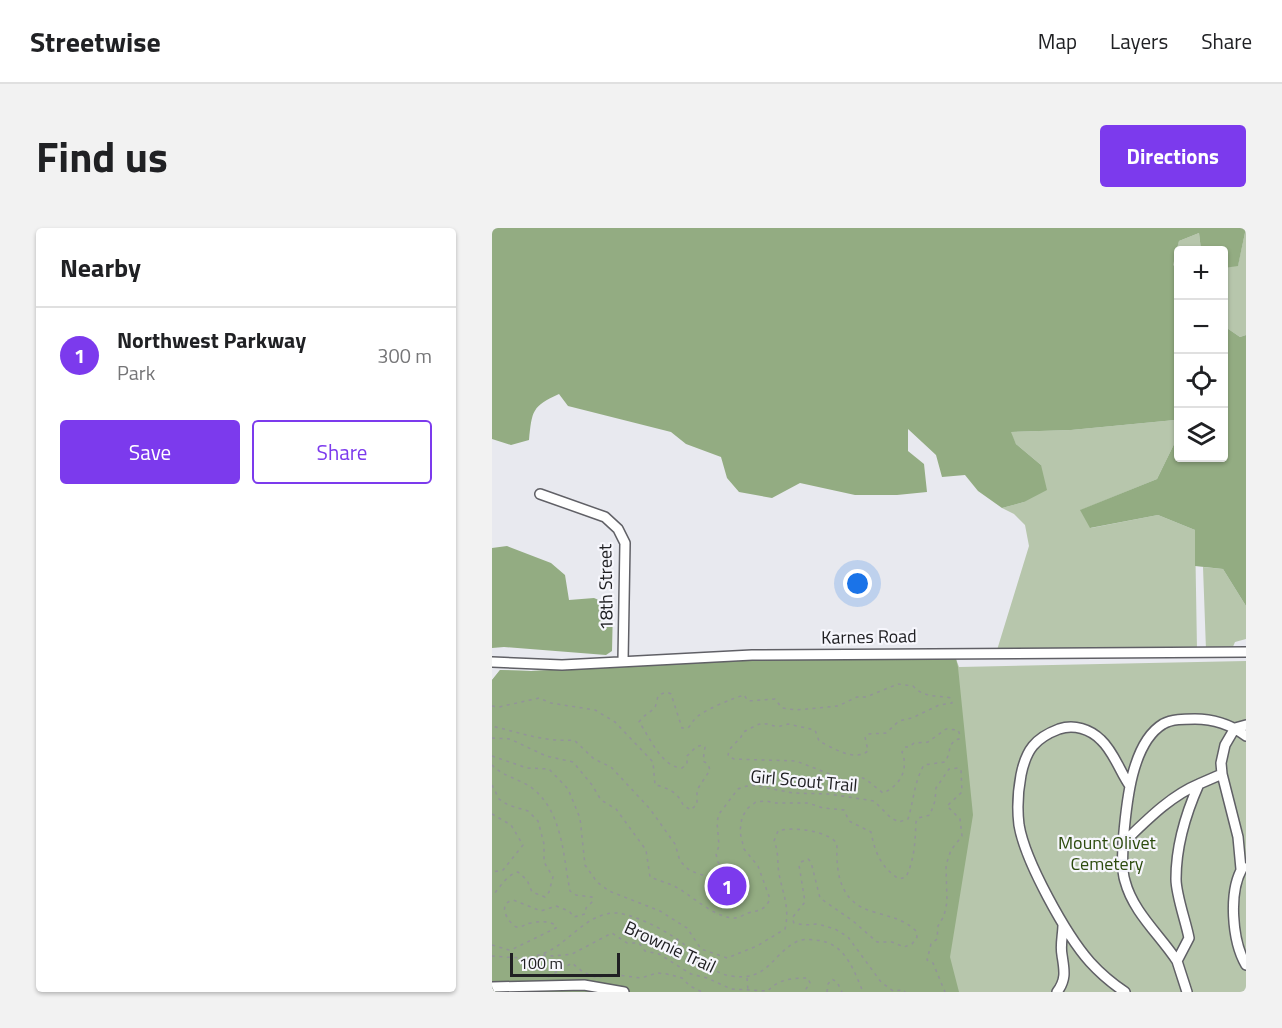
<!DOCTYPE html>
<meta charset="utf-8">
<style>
:root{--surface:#fff;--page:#f2f2f2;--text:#202124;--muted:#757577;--line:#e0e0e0;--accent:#7c3aed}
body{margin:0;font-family:"Titillium Web",sans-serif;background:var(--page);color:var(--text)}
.controls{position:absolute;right:18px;top:18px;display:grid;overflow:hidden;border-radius:6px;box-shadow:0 2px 4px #0004}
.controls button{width:54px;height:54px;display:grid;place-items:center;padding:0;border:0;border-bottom:2px solid var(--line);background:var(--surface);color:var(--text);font:30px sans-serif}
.scale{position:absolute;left:18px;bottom:15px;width:110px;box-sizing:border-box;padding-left:6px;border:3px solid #202023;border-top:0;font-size:16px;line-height:21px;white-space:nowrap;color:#202023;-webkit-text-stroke:4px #f6f6fc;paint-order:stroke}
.you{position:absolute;left:366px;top:356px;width:21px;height:21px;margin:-15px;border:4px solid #fff;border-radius:50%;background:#1a73e8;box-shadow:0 0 0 9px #1a73e833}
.badge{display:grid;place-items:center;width:39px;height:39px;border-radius:50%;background:var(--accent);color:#fff;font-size:20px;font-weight:700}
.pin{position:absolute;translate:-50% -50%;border:3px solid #fff;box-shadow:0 2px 6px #0006}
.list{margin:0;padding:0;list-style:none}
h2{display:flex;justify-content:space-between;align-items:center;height:78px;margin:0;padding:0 24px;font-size:26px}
h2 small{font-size:20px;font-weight:400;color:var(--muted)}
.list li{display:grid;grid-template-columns:39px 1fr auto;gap:18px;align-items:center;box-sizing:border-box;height:96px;padding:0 24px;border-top:2px solid var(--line)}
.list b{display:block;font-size:22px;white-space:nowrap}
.list p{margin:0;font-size:20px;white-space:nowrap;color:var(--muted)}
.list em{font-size:20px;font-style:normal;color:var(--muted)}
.actions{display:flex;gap:12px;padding:18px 24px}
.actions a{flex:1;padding:14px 0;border:2px solid var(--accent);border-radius:6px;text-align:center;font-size:21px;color:var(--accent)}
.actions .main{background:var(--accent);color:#fff}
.icon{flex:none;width:33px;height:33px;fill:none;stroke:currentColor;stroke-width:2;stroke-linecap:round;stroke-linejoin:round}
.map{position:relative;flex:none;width:754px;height:764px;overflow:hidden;border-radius:6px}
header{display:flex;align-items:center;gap:36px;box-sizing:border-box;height:84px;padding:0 30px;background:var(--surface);border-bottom:2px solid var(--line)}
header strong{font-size:28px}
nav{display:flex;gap:33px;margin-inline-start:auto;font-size:21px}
.intro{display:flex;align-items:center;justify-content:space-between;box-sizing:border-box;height:144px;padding:0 36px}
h1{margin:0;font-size:42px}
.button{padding:15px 27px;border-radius:6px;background:var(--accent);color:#fff;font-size:21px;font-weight:700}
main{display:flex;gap:36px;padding:0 36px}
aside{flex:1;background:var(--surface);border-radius:6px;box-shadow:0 2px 4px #0004}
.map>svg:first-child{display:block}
.green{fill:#b7c6ac}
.forest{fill:#93ac82}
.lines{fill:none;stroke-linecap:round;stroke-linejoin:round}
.minor-casing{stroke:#606066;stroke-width:12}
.path{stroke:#939499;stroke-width:1.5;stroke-dasharray:3 4.5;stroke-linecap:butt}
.minor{stroke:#fff;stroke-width:9}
.labels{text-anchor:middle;stroke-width:4.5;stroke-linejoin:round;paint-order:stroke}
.street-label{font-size:18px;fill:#202023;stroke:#f6f6fc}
.park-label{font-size:18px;fill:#2b4a0c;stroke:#f6f6fc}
</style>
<header>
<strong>Streetwise</strong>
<nav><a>Map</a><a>Layers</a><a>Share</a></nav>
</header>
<div class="intro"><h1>Find us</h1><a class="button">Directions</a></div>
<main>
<aside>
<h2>Nearby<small></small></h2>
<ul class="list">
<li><span class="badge">1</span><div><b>Northwest Parkway</b><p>Park</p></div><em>300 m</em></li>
</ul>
<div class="actions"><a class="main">Save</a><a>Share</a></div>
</aside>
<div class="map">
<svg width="754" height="764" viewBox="0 0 754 764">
<rect width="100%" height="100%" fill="#e8e9ef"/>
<path class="green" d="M 754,0 L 754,107 L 748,109 L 732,98 L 732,40 L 746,37 Z
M 707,5 L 709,22 L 686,22 L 686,42 L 680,37 L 687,13 Z
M 683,192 L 686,194 L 686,208 L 665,251 L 589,282 L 599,300 L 666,287 L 703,302 L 705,422 L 505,422 L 537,318 L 533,297 L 522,286 L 510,280 L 532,274 L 549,237 L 524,216 L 518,204 L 579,202 Z
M 711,339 L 731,341 L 754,378 L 754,411 L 743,414 L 740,421 L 714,422 Z
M 464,431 L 467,439 L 754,433 L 754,764 L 0,764 L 0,452 L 8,442 L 39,443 L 263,432 Z"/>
<path class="forest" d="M 0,0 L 754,0 L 746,38 L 732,40 L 732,22 L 709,22 L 707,5 L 687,13 L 681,37 L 686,42 L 686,194 L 683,192 L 579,202 L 519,204 L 524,216 L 549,237 L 555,262 L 532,274 L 510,280 L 486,263 L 473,247 L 450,249 L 444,227 L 416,201 L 416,223 L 432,236 L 435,264 L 405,267 L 363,267 L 308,255 L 280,270 L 247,264 L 235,250 L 229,229 L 194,216 L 179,204 L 76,178 L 67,166 C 40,178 40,183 37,212 L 19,217 L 0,211 Z
M 732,98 L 748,109 L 754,107 L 754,378 L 731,341 L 703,338 L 703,302 L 666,287 L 598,300 L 588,282 L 665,251 L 686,208 L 686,230 L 732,230 Z
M 15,318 L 59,335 L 73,347 L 77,372 L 102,370 L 121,378 L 120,423 L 114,427 L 12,419 L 0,420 L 0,320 Z
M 464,431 L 466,439 L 481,587 L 458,729 L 467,764 L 0,764 L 0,452 L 8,442 L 39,443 L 263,432 Z"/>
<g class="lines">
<g class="minor-casing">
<path id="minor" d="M 48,266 L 113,289 L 126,301 L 133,315 L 131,433
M 0,434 L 70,437 L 260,427 L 754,424
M 631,615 C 634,581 638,516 671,496 C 680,491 692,491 703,491 C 722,491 738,496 754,508
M 751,639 C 736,663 740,713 754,737
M 749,641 L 746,609 L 730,546 L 729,535 L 733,517 L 743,500 L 754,497
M 685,733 C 668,707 641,684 633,653 C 629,641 631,628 631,615 C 654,593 678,568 707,556
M 0,759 L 92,757 L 132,764
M 565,764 C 575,751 572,741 570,727 C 568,717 571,706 571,697
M 633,764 C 621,756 608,745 598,734 C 574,707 533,633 527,597 C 525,581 526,563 529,547 C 534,522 543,510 567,501 C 582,496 598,501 609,512 C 622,524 628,544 638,558
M 695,764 L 685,733 L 697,710 C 694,694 684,667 684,651 C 684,618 694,585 707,556 L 730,546"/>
</g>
<path class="path" d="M 0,478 L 7,479 L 47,470 L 59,475 L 103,482 L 123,494 L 161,534 L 163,557 C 174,559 187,565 191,577 L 199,582 L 205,576 L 205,562 L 218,542 L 216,536 L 211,533 L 213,519 L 210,517 L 204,519 L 195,528 L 195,536 L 190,540 C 169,539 158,509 147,494 L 151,489 L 163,480 L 166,468 C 171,465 174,463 179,466 L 190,500 L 196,500 C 199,497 200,494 202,492 C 208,483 242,470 252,467 L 256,473 L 283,471 L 290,480 L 304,482 L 346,478 L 365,469 L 374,469 L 406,456 L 421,458 C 432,470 444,467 459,470 L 460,475 L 447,477 L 420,490 L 407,493 L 394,505 L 377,506 L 373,509 L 376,523 C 362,534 341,520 327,513 L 323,502 L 296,496 L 285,499 C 267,492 267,497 251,504 L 249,509 L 237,522 L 236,528 L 242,531 L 304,533 L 348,550 L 355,558 L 360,557 L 362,550 L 371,550 L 376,553 L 391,565 C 408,558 417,541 410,524 L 413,519 L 417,519 L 422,515 L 436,514 L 454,501 L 466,502 L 468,507 L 467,511 L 463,512 L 458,518 L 457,526 L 453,534 L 432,537 C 422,554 422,572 416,591 L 407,594 L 399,590 L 382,573 L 337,566 L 301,565 L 260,557 L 251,559 L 246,561 L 227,586 L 225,594 L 227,618 L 224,626 L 226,634 L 244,658 L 242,667 L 235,668 L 230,665 L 223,649 L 206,646 L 196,641 L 188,633 L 183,616 L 158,581 L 119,539 L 102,531 L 82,512 C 52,514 29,505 0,498
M 0,510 L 18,511 L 54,528 L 81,534 L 100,557 L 109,572 L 124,581 L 154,622 L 158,649 C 168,653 180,656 189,662 C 203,671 226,691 243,690 C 248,690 252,686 256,685 C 268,682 273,682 278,671 L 266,638 L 252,621 L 248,604 L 250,589 L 256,580 L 264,574 L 274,573 L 284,575 L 316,575 L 331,580 L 352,582 L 357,593 L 379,604 C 383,625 389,639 407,651 L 414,649 C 423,630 423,613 424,594 L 426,590 L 438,587 L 443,573 L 444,560 L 457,541 L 466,540 L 469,542 L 470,564 L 455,578 L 468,591 L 470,608 L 459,622 L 454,637 L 455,674 L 452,688 L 446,698 L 445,711 L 439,716 L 435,732 L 441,735 L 453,764
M 0,528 L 35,540 L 57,541 L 76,561 L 88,590 L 93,637 L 105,654 L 117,663 L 168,683 L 195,700 L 209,721 L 235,730 L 265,718 L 293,701 C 298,680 291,666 287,646 C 285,634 287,624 282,613 L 286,603 C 299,598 338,603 345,616 C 344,647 348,675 382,684 C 398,689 412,691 424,703 L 425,709 L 420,716 L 412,719 L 400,714 L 385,714 L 361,693 L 328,670 L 319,634 L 316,631 L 309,634 L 307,637 L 313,674 L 300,690 L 302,695 L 312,697 L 326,696 L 343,701 L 356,709 L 389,754 L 401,763 L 411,762 L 413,764
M 0,537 C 10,548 28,551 40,560 C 71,584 71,628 78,663 L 84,667 L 100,669 L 101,673 L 94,680 L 93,686 L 82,689 L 77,683 L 64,678 L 49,683 L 21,672 C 5,676 15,693 24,699 C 32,699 32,696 39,695 C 48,693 56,693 64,697 L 64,700 L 21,721 L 17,722 L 0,717
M 0,557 L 7,571 L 16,577 L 36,583 L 46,593 L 52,616 L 52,634 L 61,649 L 57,664 L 53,669 L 40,664 L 35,652 L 26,644 C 14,647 8,660 0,668
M 0,586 L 19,597 L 31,617 L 11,642 L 0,644
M 51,727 L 61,728 L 80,726 L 120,705 L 135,715 L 147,715 L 153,723 L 167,726 L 199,746 L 215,750 L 239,761 L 276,763 C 286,751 301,750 316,750 L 318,755 L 312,764
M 0,728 C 15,729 35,732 50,726 C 76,717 94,684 125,685 C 145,687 179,705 194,718 C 209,729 219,745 239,748 C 276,754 279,727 304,714 C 309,711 316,711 322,712 C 352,713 361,740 371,764
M 56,749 L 80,735 L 91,744 L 105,750 L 118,746 L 149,750 L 165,745 L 175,746 L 190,750 L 198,758 L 210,764
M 255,750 L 256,763
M 335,764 L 336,756 L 340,751 L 345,754 L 350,764"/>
<use href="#minor" class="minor"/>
</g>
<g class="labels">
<g class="street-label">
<text transform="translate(114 359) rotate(-91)" y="6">18th Street</text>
<text transform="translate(377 409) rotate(-1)" y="6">Karnes Road</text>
<text transform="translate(312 553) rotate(5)" y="6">Girl Scout Trail</text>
<text transform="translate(178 719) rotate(25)" y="6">Brownie Trail</text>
</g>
<g class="park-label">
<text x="615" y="621">Mount Olivet<tspan x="615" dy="21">Cemetery</tspan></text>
</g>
</g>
</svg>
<div class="controls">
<button>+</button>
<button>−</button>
<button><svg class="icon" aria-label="locate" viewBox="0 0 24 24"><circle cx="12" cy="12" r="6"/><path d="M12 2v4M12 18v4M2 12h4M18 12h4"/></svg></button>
<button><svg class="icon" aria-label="layers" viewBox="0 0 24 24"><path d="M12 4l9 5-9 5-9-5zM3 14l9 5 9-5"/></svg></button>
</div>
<div class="scale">100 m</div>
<div class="you"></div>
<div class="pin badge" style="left:235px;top:658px">1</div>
</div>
</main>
